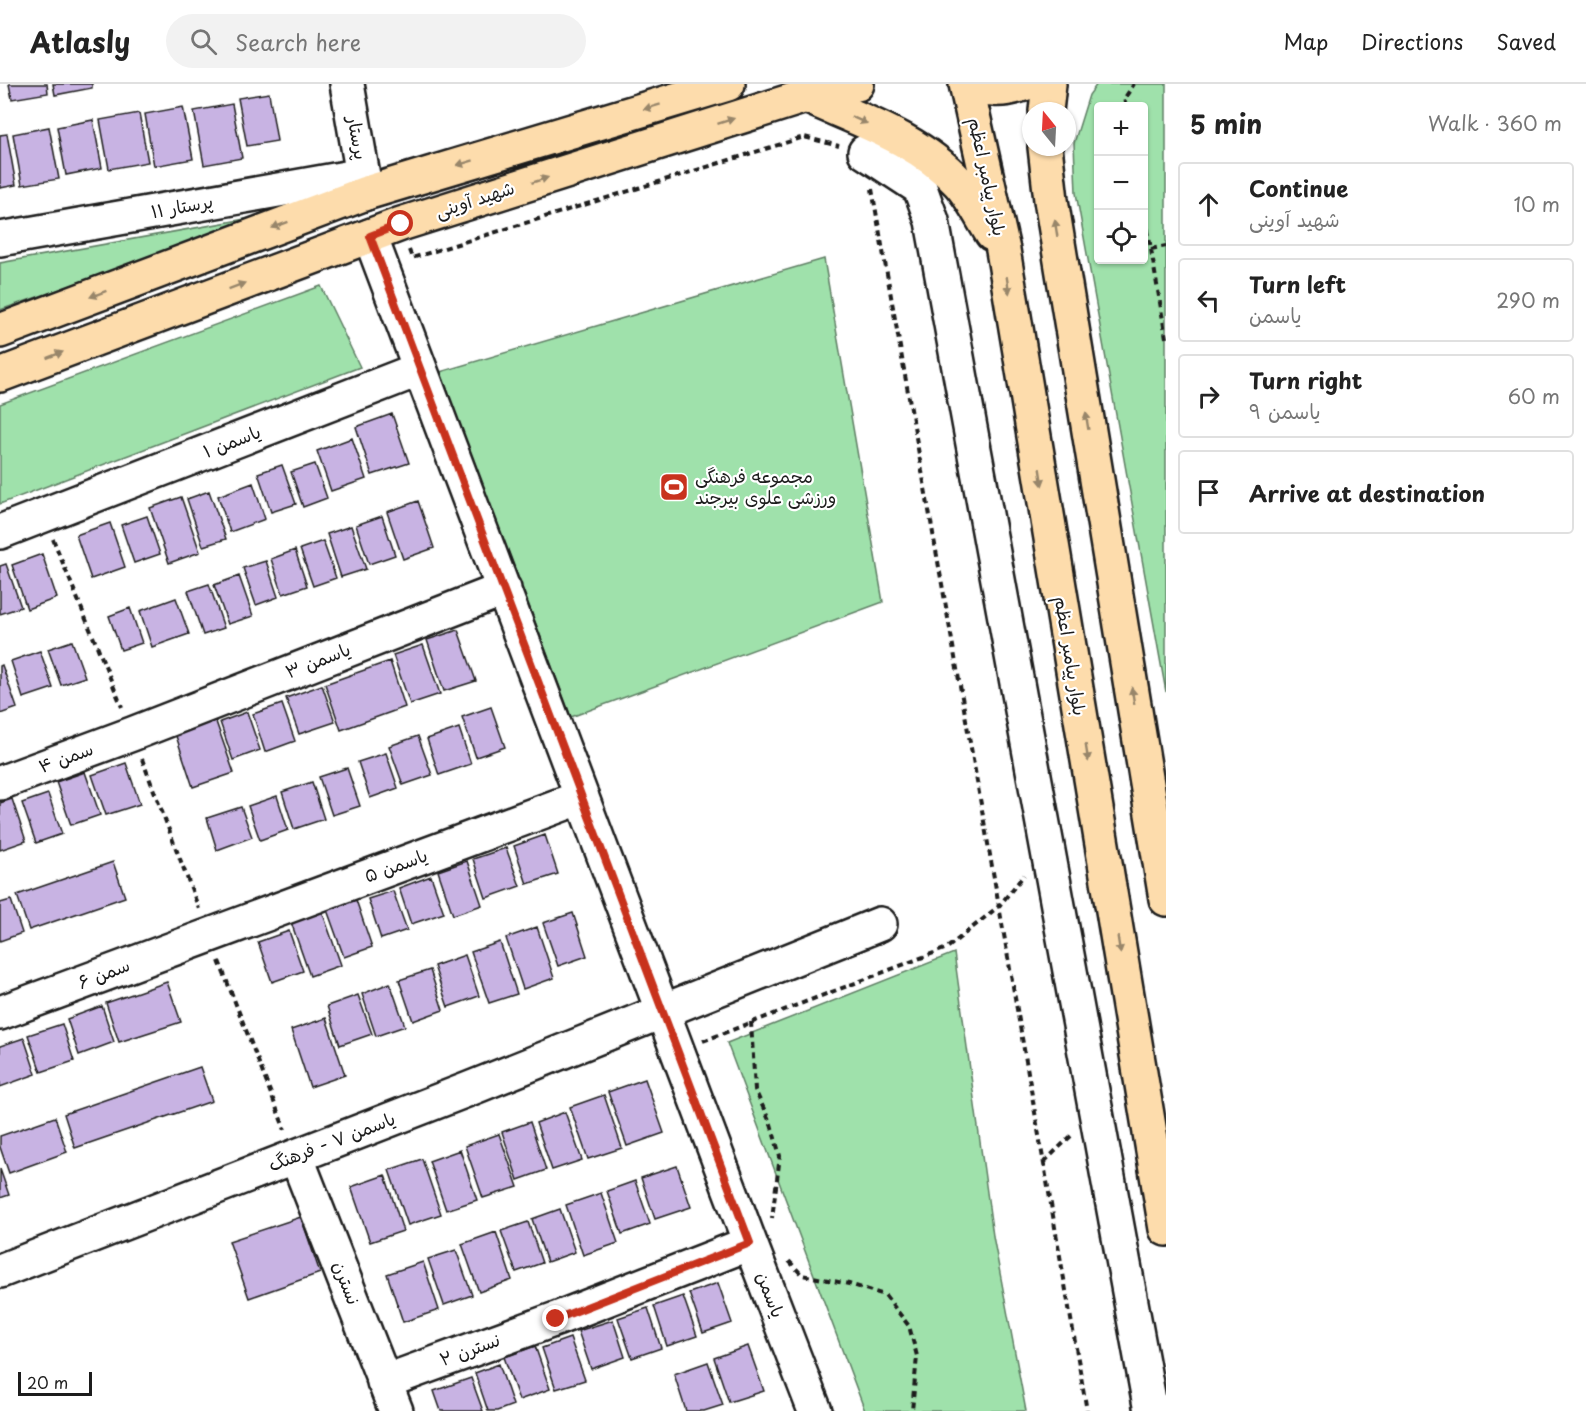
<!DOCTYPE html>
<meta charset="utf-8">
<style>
:root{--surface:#fff;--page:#f2f2f2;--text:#222;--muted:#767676;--line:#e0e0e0}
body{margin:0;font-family:"Playpen Sans","Playpen Sans Arabic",sans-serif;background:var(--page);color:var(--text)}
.controls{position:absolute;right:18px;top:18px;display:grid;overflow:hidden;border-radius:6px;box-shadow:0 2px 4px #0004}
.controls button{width:54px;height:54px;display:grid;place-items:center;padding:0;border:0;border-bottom:2px solid var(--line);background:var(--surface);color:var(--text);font:30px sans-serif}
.compass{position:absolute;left:1022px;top:18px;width:54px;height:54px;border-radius:50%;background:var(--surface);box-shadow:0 2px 4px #0004;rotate:342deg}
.scale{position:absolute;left:18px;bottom:15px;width:74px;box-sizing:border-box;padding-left:6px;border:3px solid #1c1c1c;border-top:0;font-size:16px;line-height:21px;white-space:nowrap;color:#1c1c1c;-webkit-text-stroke:4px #fff;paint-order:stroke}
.stop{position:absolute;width:18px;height:18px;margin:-14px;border:4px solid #c8321e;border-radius:50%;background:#fff}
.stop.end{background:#c8321e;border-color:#fff;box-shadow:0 2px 6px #0008}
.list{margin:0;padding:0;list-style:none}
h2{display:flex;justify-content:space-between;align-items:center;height:78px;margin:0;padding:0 24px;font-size:26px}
h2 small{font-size:20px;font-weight:400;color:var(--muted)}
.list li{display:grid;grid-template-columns:39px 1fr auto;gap:18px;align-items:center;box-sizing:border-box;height:84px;margin:0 12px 12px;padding:0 12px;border:2px solid var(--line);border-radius:6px}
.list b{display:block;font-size:22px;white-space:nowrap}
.list p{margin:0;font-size:20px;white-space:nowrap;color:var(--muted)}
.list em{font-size:20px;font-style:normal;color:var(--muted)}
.icon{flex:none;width:33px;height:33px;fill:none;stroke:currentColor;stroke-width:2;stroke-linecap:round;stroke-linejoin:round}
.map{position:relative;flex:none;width:1166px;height:1327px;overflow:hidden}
header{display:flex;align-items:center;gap:36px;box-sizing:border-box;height:84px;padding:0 30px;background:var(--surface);border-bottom:2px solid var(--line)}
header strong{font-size:28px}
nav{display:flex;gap:33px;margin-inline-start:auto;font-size:21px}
.search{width:420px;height:54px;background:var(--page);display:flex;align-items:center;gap:15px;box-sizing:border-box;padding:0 21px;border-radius:33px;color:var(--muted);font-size:22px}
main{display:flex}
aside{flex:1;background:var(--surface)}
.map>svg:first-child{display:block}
.green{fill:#9fe1ab;stroke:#5e7e64;stroke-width:1.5;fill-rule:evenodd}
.building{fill:#c8b3e3;stroke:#1c1c1c;stroke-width:1.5}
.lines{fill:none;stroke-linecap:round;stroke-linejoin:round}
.minor-casing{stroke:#1c1c1c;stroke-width:38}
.major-casing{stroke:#1c1c1c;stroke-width:38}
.path{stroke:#1c1c1c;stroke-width:4;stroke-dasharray:6 4.5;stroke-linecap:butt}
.minor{stroke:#fff;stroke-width:33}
.major{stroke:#fddcac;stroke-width:33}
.oneway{fill:#98866b}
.route{stroke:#c8321e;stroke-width:8}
.labels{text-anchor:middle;stroke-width:4.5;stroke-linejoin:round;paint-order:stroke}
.street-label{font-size:18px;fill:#1c1c1c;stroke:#fff}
.poi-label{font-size:18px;fill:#1c1c1c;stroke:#fff;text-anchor:start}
</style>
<header>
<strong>Atlasly</strong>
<div class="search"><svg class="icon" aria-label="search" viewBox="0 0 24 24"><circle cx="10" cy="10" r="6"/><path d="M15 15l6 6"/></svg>Search here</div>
<nav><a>Map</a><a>Directions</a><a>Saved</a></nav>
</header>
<main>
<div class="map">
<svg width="1166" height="1327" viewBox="0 0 1166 1327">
<rect width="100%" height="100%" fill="#fff"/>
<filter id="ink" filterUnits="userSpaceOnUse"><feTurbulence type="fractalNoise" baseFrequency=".0167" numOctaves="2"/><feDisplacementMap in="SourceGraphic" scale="12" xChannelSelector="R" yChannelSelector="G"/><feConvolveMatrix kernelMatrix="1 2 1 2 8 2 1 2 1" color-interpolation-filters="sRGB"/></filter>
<g filter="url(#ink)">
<path class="green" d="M 1097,0 L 1166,0 L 1166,608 L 1076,109 L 1074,59 L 1089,11 ZM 1144,22 L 1144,176 L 1098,176 L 1098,22 Z
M 279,129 L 0,226 L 0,179 Z
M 824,175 L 883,518 L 571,633 L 440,288 Z
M 321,202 L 360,283 L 0,420 L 0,320 Z
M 954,869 L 993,1152 L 1026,1327 L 865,1327 L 727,959 Z"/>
<path class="building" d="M 9,0 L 47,0 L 48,9 L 12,15 Z
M 53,0 L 92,0 L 92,4 L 55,11 Z
M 269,9 L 277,57 L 247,62 L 238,14 Z
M 232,20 L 242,74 L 204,81 L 194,27 Z
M 183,23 L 193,75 L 154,82 L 145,30 Z
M 139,29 L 148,78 L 109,85 L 100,36 Z
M 93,36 L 102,84 L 66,91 L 57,43 Z
M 49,43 L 59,95 L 22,101 L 13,50 Z
M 7,50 L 16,101 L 0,104 L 0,51 Z
M 392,330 L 409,379 L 372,391 L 356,343 Z
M 352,354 L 366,395 L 331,407 L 317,367 Z
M 315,380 L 327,414 L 303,423 L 291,388 Z
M 282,381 L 296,420 L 271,428 L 258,389 Z
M 253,399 L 265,435 L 230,448 L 218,412 Z
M 209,407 L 226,455 L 203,462 L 187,415 Z
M 181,413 L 200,468 L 169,479 L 150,424 Z
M 418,417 L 434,464 L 403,475 L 387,428 Z
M 147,432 L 160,470 L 134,479 L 121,441 Z
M 382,432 L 395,471 L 369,480 L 356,441 Z
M 110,439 L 125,483 L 91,495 L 76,451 Z
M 351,442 L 366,485 L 341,493 L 327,450 Z
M 323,457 L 336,494 L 313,502 L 300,465 Z
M 295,466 L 307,502 L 283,510 L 271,475 Z
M 42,470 L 57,514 L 27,525 L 12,481 Z
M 266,477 L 278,513 L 256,521 L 243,484 Z
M 6,480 L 21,523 L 0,530 L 0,482 Z
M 239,492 L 253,532 L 228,540 L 214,501 Z
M 209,500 L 224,544 L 203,551 L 188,507 Z
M 176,514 L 189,550 L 152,563 L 140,527 Z
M 130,524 L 142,559 L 121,566 L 109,532 Z
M 458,546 L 476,597 L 444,607 L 427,556 Z
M 72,557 L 85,593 L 61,601 L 48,565 Z
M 423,561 L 440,610 L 410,620 L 393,571 Z
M 40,567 L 53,604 L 23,614 L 11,577 Z
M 390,577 L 405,623 L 341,646 L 325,600 Z
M 2,581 L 17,624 L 0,630 L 0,582 Z
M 322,601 L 335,638 L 299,650 L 286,614 Z
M 282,620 L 295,657 L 265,668 L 253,630 Z
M 491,623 L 505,663 L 476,673 L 462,633 Z
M 247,628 L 260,666 L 233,676 L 220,638 Z
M 215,635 L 234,689 L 193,703 L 175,649 Z
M 459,644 L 471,680 L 439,691 L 427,655 Z
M 418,652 L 432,691 L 403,701 L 389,662 Z
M 386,669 L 398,704 L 370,714 L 358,678 Z
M 126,679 L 140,720 L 106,731 L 92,691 Z
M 347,684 L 360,722 L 332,731 L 319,693 Z
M 85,688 L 100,731 L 71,741 L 56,698 Z
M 312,698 L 324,735 L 294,745 L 282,708 Z
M 48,710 L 62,750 L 36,759 L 22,719 Z
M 277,712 L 288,746 L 260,756 L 248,722 Z
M 12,715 L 26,757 L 0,766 L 0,719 Z
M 241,723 L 252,753 L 217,766 L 207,734 Z
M 545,751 L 558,790 L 527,800 L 514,762 Z
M 506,764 L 520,802 L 486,814 L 473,775 Z
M 467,777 L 482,821 L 453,831 L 438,787 Z
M 113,778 L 125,813 L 29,846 L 17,811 Z
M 431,792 L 444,829 L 411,840 L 399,804 Z
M 393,807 L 407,846 L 381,855 L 368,815 Z
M 355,813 L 372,863 L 344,873 L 326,823 Z
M 11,816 L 22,849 L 0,857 L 0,819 Z
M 322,827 L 341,881 L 310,892 L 291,838 Z
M 573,829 L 587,872 L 558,882 L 543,839 Z
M 537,843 L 554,894 L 523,905 L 506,854 Z
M 289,847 L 303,887 L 272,898 L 258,858 Z
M 500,858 L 517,910 L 489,919 L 471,868 Z
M 465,871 L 479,912 L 448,923 L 434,882 Z
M 430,886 L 443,926 L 413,937 L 399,896 Z
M 167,898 L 181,938 L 119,958 L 106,919 Z
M 390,899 L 405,942 L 376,952 L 362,910 Z
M 358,911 L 372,950 L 340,961 L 327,922 Z
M 102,922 L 114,958 L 79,971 L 67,935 Z
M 326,934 L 345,991 L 310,1003 L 291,946 Z
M 62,940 L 74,977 L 41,988 L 28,951 Z
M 24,954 L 36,990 L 0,1003 L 0,962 Z
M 200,983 L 212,1017 L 75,1064 L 64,1030 Z
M 645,995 L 664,1049 L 627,1062 L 608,1008 Z
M 604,1011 L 622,1064 L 588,1075 L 570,1023 Z
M 565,1028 L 582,1076 L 552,1086 L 536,1039 Z
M 55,1033 L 67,1068 L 9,1089 L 0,1063 L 0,1052 Z
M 530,1038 L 546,1086 L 518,1096 L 502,1048 Z
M 499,1050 L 518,1103 L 483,1114 L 465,1062 Z
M 460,1066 L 477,1116 L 446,1126 L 429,1077 Z
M 422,1075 L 441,1130 L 408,1141 L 389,1086 Z
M 677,1082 L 691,1123 L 655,1135 L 641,1094 Z
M 0,1085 L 9,1111 L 0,1114 Z
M 385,1091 L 403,1147 L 370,1158 L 351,1103 Z
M 635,1097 L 650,1140 L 622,1150 L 607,1107 Z
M 601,1109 L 618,1159 L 583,1171 L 566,1121 Z
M 560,1125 L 575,1168 L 547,1178 L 532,1135 Z
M 301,1133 L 320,1189 L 249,1214 L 229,1157 Z
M 528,1138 L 542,1179 L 516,1188 L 501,1147 Z
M 496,1148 L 512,1196 L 479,1208 L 462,1160 Z
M 456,1166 L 472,1211 L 444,1221 L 428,1175 Z
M 423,1178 L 439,1226 L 403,1238 L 387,1190 Z
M 718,1199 L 732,1239 L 703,1249 L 689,1209 Z
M 683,1212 L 697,1252 L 667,1262 L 654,1222 Z
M 648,1224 L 661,1264 L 632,1274 L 618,1234 Z
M 613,1236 L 625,1273 L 591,1285 L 578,1247 Z
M 570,1254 L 585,1296 L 556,1305 L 542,1264 Z
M 535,1262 L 550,1305 L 519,1316 L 504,1273 Z
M 748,1262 L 764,1307 L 729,1318 L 714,1274 Z
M 708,1278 L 723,1321 L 704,1327 L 686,1327 L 674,1290 Z
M 499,1280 L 513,1321 L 497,1327 L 488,1327 L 475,1289 Z
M 471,1294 L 483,1327 L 441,1327 L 434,1307 Z"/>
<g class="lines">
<g class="minor-casing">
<path id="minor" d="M 347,0 L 366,109
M 865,68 L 920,104 L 932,137 L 1151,1327
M 370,152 L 750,1159 L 815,1327
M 0,155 L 363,91
M 0,448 L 420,285
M 0,699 L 132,650 L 504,505
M 0,929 L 582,713
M 296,1072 L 396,1327
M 0,1187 L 469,1005 L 880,840
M 384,1298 L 556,1235 L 750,1159"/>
</g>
<g class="major-casing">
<path id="major" d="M 966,0 L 1003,166 L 1166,1145
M 967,0 C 990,6 1002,8 1024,0
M 806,12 C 859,36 919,55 959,99 C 971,112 982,134 992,150
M 1046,27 L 1049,0
M 1045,63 L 1051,116 L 1166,815
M 0,247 L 366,109 L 728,0
M 0,291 L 401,140 L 806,12 L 857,0"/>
</g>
<path class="path" d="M 1126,22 L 1124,15 L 1134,0
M 872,105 L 999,822 L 1087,1327
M 1144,124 L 1166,254
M 1151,165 L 1166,162
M 409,166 L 412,174 L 804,53 L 839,62
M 53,455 L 122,623
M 142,675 L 199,825
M 219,877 L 285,1046
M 751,938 L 755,1006 L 771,1040 L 780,1072 L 772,1134
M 703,957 L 947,864 L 999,822 L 1024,791
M 1044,1078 L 1071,1052
M 789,1177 L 802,1191 L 849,1200 L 885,1211 L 909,1242 L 917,1272 L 912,1327"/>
<use href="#minor" class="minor"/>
<use href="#major" class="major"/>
</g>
<defs><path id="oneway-solid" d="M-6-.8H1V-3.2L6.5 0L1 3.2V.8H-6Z" transform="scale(1.5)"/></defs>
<g class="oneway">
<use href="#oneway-solid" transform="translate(652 23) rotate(163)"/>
<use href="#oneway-solid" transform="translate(859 36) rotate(24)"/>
<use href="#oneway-solid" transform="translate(726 37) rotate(-18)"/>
<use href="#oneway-solid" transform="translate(465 79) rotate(163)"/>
<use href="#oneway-solid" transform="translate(540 96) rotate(-18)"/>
<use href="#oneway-solid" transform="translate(280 141) rotate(159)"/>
<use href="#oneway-solid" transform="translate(1056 144) rotate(-99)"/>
<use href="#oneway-solid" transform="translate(1008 201) rotate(81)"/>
<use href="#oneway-solid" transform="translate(237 202) rotate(-21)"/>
<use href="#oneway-solid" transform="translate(98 210) rotate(159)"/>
<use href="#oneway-solid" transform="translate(55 271) rotate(-21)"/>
<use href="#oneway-solid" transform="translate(1087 337) rotate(-99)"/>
<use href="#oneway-solid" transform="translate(1041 393) rotate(81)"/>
<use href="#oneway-solid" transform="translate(1133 612) rotate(-99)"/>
<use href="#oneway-solid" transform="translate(1087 669) rotate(81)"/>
<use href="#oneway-solid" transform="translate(1119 861) rotate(81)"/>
</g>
</g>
<g class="lines" filter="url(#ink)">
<path class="route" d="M 401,140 L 370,152 L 750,1159 L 556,1235"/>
</g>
<defs>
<g id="stadium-square" transform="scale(1.5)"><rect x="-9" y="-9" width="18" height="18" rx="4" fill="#c8321e" stroke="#fff"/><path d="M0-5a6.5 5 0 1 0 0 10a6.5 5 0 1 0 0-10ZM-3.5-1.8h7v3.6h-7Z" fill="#fff"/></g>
</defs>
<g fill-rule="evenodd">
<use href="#stadium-square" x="674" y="403"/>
</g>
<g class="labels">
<g class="street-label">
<text transform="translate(357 54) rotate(80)" y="6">پرستار</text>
<text transform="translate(987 93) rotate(78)" y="6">بلوار پیامبر اعظم</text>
<text transform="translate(475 116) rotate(-18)" y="6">شهید آوینی</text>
<text transform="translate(182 123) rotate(-10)" y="6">پرستار ۱۱</text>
<text transform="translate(232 358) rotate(-21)" y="6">یاسمن ۱</text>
<text transform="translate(1070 572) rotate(81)" y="6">بلوار پیامبر اعظم</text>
<text transform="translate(318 577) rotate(-21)" y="6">یاسمن ۳</text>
<text transform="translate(66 674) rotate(-20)" y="6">سمن ۴</text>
<text transform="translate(396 782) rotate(-20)" y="6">یاسمن ۵</text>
<text transform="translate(104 890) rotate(-21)" y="6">سمن ۶</text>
<text transform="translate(332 1058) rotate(-21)" y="6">یاسمن ۷ - فرهنگ</text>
<text transform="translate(346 1199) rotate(69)" y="6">نسترن</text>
<text transform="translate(770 1211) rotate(69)" y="6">یاسمن</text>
<text transform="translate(470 1266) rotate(-20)" y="6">نسترن ۲</text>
</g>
<g class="poi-label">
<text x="695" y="399">مجموعه فرهنگی<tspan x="695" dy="21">ورزشی علوی بیرجند</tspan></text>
</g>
</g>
</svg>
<div class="controls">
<button>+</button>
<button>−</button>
<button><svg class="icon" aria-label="locate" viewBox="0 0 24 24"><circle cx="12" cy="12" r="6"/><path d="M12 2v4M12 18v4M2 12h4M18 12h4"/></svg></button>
</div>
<svg class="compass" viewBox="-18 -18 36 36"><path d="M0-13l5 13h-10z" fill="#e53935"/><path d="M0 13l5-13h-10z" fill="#767676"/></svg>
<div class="scale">20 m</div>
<div class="stop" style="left:401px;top:140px"></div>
<div class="stop end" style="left:556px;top:1235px"></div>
</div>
<aside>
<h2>5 min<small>Walk · 360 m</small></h2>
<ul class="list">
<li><svg class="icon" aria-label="ahead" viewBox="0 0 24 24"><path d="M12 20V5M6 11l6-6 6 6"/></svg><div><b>Continue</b><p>شهید آوینی</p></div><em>10 m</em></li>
<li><svg class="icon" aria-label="left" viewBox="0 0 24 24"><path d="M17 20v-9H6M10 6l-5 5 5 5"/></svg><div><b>Turn left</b><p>یاسمن</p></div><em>290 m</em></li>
<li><svg class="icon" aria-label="right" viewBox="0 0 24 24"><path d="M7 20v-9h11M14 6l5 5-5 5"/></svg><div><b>Turn right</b><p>یاسمن ۹</p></div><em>60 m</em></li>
<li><svg class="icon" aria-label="arrive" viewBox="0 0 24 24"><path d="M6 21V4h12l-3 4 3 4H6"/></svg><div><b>Arrive at destination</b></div></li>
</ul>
</aside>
</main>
